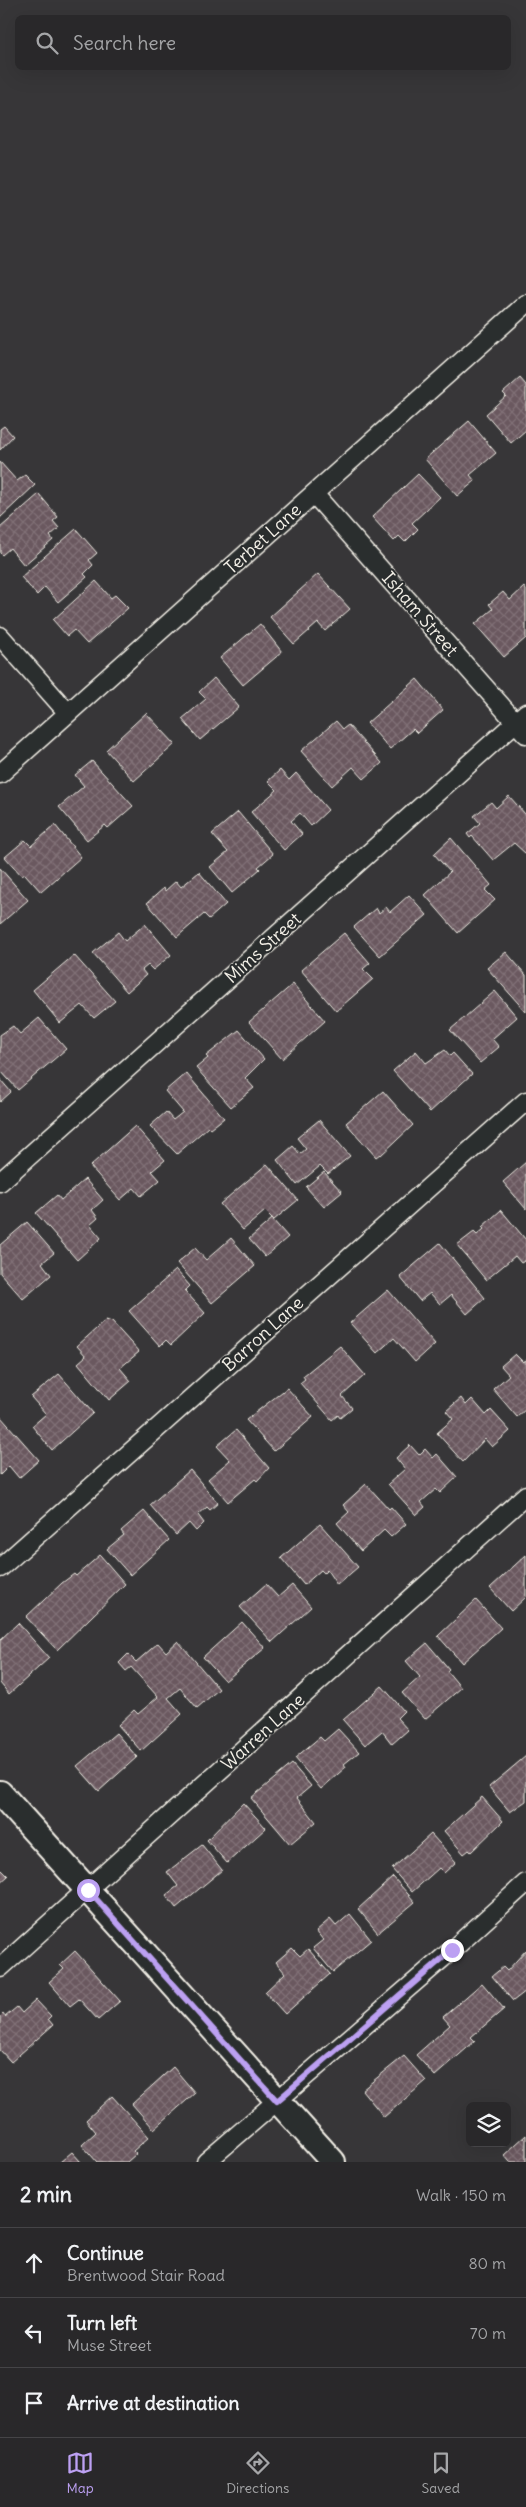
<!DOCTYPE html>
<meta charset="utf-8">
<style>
:root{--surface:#29282a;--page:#353436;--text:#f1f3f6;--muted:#a5a6a8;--line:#454447;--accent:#bca0f2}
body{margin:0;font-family:Delius,sans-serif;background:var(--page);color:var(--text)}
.controls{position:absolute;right:15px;bottom:15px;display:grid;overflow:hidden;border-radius:8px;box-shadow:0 5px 20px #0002}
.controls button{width:45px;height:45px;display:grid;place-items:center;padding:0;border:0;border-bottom:1px solid var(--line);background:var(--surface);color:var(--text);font:25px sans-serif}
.stop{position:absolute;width:15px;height:15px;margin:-11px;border:4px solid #bca0f2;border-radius:50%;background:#fff}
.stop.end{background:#bca0f2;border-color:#fff;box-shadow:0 1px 5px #0008}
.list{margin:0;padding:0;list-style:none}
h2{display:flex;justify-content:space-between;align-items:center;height:65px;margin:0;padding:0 20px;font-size:21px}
h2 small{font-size:16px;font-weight:400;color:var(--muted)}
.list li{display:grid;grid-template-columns:32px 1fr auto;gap:15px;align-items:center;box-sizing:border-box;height:70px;padding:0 20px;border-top:1px solid var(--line)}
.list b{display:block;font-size:19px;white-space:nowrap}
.list p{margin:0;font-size:16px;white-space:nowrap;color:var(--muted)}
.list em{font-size:16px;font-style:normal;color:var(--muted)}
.icon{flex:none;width:28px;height:28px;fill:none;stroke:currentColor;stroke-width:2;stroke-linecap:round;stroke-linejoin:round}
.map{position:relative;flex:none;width:526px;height:2162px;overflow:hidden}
.search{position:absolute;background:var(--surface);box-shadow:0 5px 20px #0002;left:15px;right:15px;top:15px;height:55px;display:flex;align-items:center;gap:12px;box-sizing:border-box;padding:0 18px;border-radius:8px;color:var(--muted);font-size:19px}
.sheet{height:275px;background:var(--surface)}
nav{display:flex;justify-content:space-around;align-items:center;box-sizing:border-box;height:70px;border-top:1px solid var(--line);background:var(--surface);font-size:14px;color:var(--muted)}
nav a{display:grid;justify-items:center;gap:2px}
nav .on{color:var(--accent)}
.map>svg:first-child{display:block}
.building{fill:url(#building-cross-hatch);stroke:#f4f1e8}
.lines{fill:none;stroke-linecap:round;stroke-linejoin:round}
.minor-casing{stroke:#f4f1e8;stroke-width:21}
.secondary-casing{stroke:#f4f1e8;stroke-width:28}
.minor{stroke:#2a2d2e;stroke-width:18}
.secondary{stroke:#2a2d2e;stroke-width:24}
.route{stroke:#bca0f2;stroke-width:6}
.labels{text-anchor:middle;stroke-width:4;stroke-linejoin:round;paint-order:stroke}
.street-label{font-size:18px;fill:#f4f1e8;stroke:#2a2d2e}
</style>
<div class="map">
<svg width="526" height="2162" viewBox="0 0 526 2162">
<defs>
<pattern id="building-cross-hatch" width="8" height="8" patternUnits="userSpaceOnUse" patternTransform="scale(1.25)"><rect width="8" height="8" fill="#6a585f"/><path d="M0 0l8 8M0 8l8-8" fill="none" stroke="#807076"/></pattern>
</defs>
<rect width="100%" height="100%" fill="#373638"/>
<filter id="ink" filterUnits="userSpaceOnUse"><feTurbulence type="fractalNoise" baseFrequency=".02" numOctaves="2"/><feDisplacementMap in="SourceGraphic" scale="10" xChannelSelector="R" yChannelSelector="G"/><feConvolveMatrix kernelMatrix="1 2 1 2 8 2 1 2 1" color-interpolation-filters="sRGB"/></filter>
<g filter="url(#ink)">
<path class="building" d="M 520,378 L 526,385 L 526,430 L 511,443 L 486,414 L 506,396 L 503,393 Z
M 469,421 L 496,453 L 470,475 L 475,481 L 457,496 L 425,459 Z
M 4,426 L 13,436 L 0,450 L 0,429 Z
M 0,462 L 17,481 L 25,475 L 35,485 L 0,518 Z
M 418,474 L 440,497 L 412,523 L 418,529 L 405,542 L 399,536 L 394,541 L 372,517 Z
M 39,494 L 58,517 L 53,521 L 59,528 L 50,536 L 53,540 L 24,565 L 10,548 L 2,555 L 0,553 L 0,528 Z
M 76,529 L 97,553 L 89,560 L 93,565 L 84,574 L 87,577 L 58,602 L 45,587 L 37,595 L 21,577 Z
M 318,574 L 350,609 L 325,631 L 318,623 L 294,644 L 270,617 Z
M 96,581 L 111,598 L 115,595 L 128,608 L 87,644 L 74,630 L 67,636 L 53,620 Z
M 524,587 L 526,590 L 526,638 L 504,657 L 475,624 L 493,609 L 489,604 L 503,592 L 510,600 Z
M 260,624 L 282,652 L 243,685 L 220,658 Z
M 214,678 L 239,707 L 200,740 L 182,719 L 206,699 L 199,692 Z
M 417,679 L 443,710 L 417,733 L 413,729 L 390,749 L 367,723 Z
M 146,713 L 175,744 L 134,781 L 106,750 Z
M 336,721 L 343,729 L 348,725 L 382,763 L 364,779 L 353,767 L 332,786 L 301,751 Z
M 92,761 L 133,806 L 108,828 L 105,825 L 87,840 L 59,807 L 84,786 L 75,775 Z
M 280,770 L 289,780 L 296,773 L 328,810 L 311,826 L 300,813 L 291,821 L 302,834 L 284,850 L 251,812 L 277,790 L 268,781 Z
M 509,796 L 526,815 L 526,854 L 514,843 L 493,860 L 472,836 L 470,838 L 467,834 L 480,823 L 474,816 L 491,802 L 496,808 Z
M 238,812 L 273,854 L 258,867 L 260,869 L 232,893 L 210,867 L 228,852 L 212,834 Z
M 55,825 L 81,857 L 41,892 L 25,874 L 22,876 L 5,857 L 25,840 L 31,846 Z
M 451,838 L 491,885 L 485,890 L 495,900 L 458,933 L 425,895 L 450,872 L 434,854 Z
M 0,868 L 28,900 L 0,924 Z
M 199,872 L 226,904 L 209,919 L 204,914 L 177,937 L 147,903 L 164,888 L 165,891 L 176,881 L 181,887 Z
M 409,895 L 427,915 L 380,956 L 354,927 L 376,908 L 379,913 L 386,907 L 390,912 Z
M 145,924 L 171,955 L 153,970 L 148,965 L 142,970 L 146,975 L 127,992 L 93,953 L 118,932 L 125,941 Z
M 344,933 L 370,963 L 363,969 L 373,979 L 336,1011 L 301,970 Z
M 506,952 L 526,975 L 526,1012 L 487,968 Z
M 74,955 L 115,1001 L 94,1018 L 82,1005 L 60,1023 L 33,990 Z
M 293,984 L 325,1021 L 282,1059 L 249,1022 Z
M 495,991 L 517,1017 L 492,1039 L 499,1047 L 480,1063 L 450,1030 Z
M 39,1018 L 66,1049 L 18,1090 L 0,1070 L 0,1035 L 13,1026 L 20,1034 Z
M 239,1030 L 264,1059 L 245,1078 L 254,1088 L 231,1107 L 196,1068 L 208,1058 L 206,1056 Z
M 445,1050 L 450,1056 L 453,1053 L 472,1074 L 430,1112 L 393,1071 L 416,1051 L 426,1063 Z
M 186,1073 L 224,1118 L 210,1129 L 208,1127 L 177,1154 L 150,1126 L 166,1112 L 173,1120 L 183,1112 L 165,1091 Z
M 0,1079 L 11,1092 L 0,1102 Z
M 383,1091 L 413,1125 L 381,1155 L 380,1154 L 376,1157 L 346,1123 Z
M 319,1120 L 350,1156 L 328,1174 L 320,1166 L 297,1185 L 277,1160 L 293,1146 L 300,1154 L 306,1149 L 297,1138 Z
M 135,1126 L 165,1160 L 152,1171 L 160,1180 L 141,1196 L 134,1188 L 120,1200 L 90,1166 Z
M 526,1162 L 526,1209 L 503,1182 Z
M 267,1164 L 298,1200 L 274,1220 L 265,1211 L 243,1230 L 220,1204 Z
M 324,1172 L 342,1192 L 324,1207 L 306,1187 Z
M 85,1179 L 103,1200 L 92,1210 L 98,1218 L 90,1225 L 101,1238 L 77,1260 L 36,1213 L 57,1195 L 61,1200 Z
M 501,1210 L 526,1240 L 526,1260 L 521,1263 L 515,1256 L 486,1280 L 457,1245 L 474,1232 L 477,1235 L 484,1229 L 482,1227 Z
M 272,1219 L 288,1237 L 265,1257 L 249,1239 Z
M 27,1222 L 54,1253 L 42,1263 L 51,1275 L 23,1299 L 0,1273 L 0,1245 Z
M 231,1238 L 255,1266 L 212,1303 L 177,1263 L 195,1248 L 206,1260 Z
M 440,1243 L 485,1298 L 467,1314 L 451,1295 L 440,1304 L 430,1293 L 420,1301 L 400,1277 Z
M 176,1270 L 190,1286 L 185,1291 L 205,1313 L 171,1345 L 166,1340 L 160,1346 L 129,1311 Z
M 388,1290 L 435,1344 L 415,1362 L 394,1338 L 377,1353 L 350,1323 Z
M 106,1320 L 112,1322 L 139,1352 L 120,1368 L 131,1381 L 109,1400 L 78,1363 L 86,1356 L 77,1346 Z
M 340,1346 L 365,1375 L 342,1396 L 352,1408 L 340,1418 L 338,1415 L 332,1420 L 300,1383 L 305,1379 L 303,1376 Z
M 515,1354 L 523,1362 L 526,1360 L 526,1409 L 517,1417 L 493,1389 L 509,1375 L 501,1366 Z
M 59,1374 L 93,1413 L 52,1450 L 32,1426 L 46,1414 L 31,1397 Z
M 287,1388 L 313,1417 L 274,1451 L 246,1420 Z
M 461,1398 L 466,1405 L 472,1399 L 486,1415 L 491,1410 L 510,1431 L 492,1447 L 485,1439 L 463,1462 L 437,1433 L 453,1419 L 446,1411 Z
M 0,1416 L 39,1460 L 19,1478 L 9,1466 L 0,1475 Z
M 236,1430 L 269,1468 L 257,1481 L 255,1479 L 228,1502 L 208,1479 L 230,1460 L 217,1446 Z
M 410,1445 L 419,1455 L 425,1449 L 433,1458 L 437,1454 L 457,1477 L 440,1493 L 436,1489 L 421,1502 L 425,1507 L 416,1515 L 388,1484 L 405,1469 L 396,1458 Z
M 190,1470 L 218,1503 L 210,1510 L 207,1507 L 198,1515 L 204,1523 L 196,1531 L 189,1523 L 176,1535 L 150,1505 Z
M 366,1484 L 389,1509 L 391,1507 L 406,1524 L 391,1537 L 384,1530 L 361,1551 L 337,1523 L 349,1512 L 343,1505 Z
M 144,1511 L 169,1540 L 130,1575 L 107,1549 L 124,1535 L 121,1531 Z
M 320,1524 L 358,1567 L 337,1585 L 327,1570 L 324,1573 L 321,1570 L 304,1585 L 281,1558 Z
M 100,1555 L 125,1584 L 57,1650 L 26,1617 L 62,1583 L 74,1574 L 76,1576 Z
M 526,1555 L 526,1597 L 511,1611 L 490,1588 Z
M 266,1584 L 278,1597 L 292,1585 L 311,1607 L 272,1642 L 240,1607 Z
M 476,1600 L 501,1628 L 462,1663 L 438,1636 Z
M 242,1622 L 265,1648 L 225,1681 L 203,1657 Z
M 18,1623 L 49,1658 L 9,1694 L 0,1683 L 0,1640 Z
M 178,1641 L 219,1689 L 197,1708 L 180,1688 L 168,1698 L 182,1714 L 141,1751 L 118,1725 L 134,1710 L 138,1714 L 158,1697 L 131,1667 L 126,1671 L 119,1663 L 128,1654 L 136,1662 L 158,1643 L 166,1652 Z
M 427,1643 L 449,1669 L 447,1671 L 461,1688 L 425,1719 L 402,1693 L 420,1677 L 406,1661 Z
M 382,1686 L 404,1711 L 397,1718 L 408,1730 L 392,1744 L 382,1731 L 365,1745 L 343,1720 Z
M 338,1729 L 359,1752 L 344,1764 L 346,1767 L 321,1789 L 295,1758 L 320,1737 L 324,1741 Z
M 116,1733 L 137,1757 L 99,1791 L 77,1766 Z
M 526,1756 L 526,1801 L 510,1812 L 489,1787 Z
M 292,1764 L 311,1786 L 297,1798 L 316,1822 L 290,1844 L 251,1798 Z
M 482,1797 L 503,1821 L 471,1852 L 469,1850 L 464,1854 L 444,1831 Z
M 243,1803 L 266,1828 L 227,1863 L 207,1840 Z
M 431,1834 L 456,1862 L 444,1873 L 439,1868 L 412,1892 L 392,1869 Z
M 202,1845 L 222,1870 L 176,1908 L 166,1895 L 178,1886 L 167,1872 Z
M 0,1868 L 8,1876 L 0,1883 Z
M 393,1877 L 415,1902 L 378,1933 L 358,1909 Z
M 350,1914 L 371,1940 L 333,1972 L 313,1948 L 323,1940 L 316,1931 L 330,1919 L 336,1926 Z
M 292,1948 L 300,1956 L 308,1949 L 330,1974 L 285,2014 L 265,1992 L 285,1973 L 276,1962 Z
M 526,1950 L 526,1991 L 513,2001 L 492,1976 L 503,1967 L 507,1971 Z
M 75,1951 L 120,2001 L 98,2020 L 79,1999 L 70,2006 L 49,1982 L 64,1969 L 60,1965 Z
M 482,1983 L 504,2009 L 471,2037 L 475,2041 L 435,2076 L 416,2055 L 450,2025 L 443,2017 Z
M 36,2000 L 51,2016 L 48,2019 L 53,2025 L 11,2062 L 0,2050 L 0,2017 L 3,2014 L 5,2017 L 17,2007 L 22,2013 Z
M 404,2056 L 426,2081 L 384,2117 L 362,2090 Z
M 173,2067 L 195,2093 L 154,2129 L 132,2104 Z
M 112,2096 L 149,2137 L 133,2151 L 136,2154 L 127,2162 L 97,2162 L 82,2145 L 96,2132 L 86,2120 Z
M 526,2135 L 526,2162 L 510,2162 L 504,2155 Z
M 72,2152 L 81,2162 L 60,2162 Z"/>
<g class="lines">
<g class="minor-casing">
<path id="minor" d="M 314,494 L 526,734
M 0,636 L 68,713
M 0,774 L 526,304
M 0,1182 L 526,713
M 0,1568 L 526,1101
M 0,1968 L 526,1495
M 206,2162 L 452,1950 L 526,1883"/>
</g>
<g class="secondary-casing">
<path id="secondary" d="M 0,1793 L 333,2162"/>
</g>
<use href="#minor" class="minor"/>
<use href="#secondary" class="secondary"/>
</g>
</g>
<g class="lines" filter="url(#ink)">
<path class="route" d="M 88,1890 L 277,2101 L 452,1950"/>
</g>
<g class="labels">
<g class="street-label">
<text transform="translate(263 539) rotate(-42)" y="6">Terbet Lane</text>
<text transform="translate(420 614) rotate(49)" y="6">Isham Street</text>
<text transform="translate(263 948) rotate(-42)" y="6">Mims Street</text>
<text transform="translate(263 1334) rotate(-42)" y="6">Barron Lane</text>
<text transform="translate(263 1732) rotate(-42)" y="6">Warren Lane</text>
</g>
</g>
</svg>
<div class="controls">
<button><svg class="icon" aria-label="layers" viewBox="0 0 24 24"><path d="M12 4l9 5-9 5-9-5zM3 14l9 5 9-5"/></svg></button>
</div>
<div class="stop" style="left:88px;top:1890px"></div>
<div class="stop end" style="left:452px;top:1950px"></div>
<div class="search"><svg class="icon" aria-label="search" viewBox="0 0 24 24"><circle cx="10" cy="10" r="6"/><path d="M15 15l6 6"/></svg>Search here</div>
</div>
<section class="sheet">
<h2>2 min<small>Walk · 150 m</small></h2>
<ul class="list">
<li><svg class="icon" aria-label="ahead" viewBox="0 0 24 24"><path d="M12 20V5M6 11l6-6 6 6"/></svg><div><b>Continue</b><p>Brentwood Stair Road</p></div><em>80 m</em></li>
<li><svg class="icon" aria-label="left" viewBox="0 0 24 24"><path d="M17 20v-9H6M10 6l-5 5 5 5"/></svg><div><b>Turn left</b><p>Muse Street</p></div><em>70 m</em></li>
<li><svg class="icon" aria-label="arrive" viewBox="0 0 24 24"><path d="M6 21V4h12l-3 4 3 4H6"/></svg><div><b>Arrive at destination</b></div></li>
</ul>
</section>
<nav>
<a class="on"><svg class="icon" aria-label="map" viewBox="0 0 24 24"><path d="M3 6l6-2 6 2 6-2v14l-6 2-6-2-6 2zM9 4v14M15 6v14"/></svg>Map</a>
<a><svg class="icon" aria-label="directions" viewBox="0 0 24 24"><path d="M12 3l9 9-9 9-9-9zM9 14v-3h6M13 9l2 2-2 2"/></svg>Directions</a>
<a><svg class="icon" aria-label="saved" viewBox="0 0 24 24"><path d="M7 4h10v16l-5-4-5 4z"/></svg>Saved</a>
</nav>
